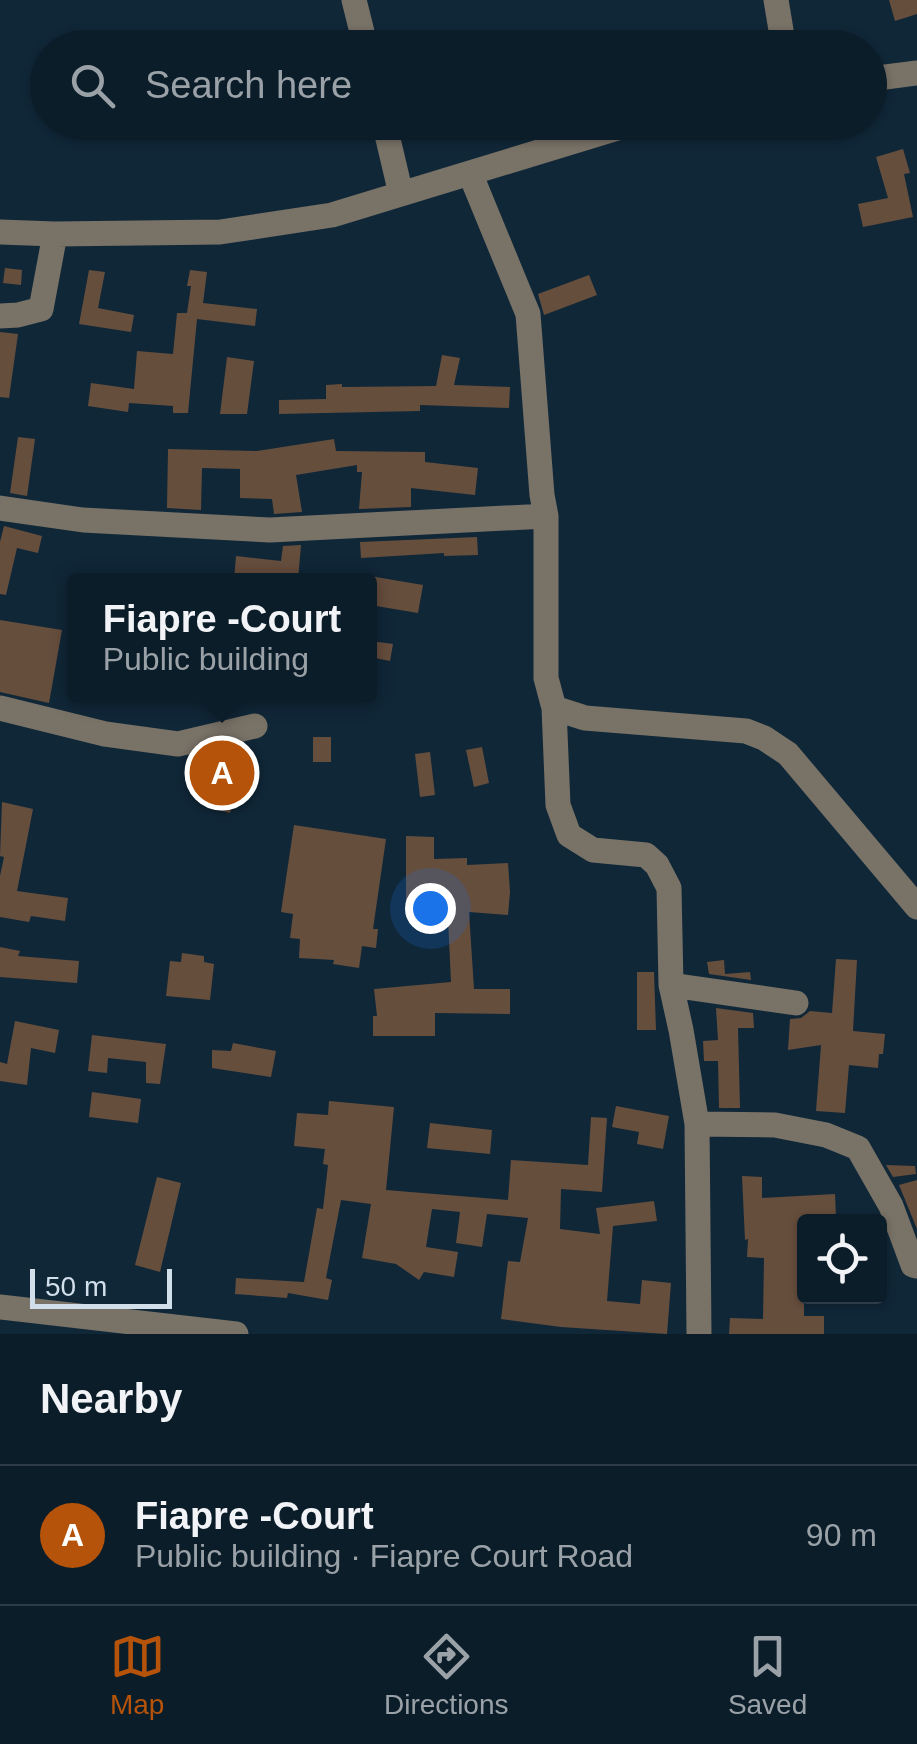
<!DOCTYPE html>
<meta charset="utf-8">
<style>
:root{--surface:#0c1d2a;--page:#1a2a36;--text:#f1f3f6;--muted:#9aa2a8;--line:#2c3b47;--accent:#b45309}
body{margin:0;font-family:Arial,sans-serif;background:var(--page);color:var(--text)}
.controls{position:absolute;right:30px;bottom:30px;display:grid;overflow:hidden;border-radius:10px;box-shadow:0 2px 8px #0004}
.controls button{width:90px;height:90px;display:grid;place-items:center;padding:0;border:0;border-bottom:2px solid var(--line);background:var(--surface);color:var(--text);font:50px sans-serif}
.scale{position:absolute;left:30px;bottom:25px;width:142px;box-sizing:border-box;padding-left:10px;border:5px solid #d1dfea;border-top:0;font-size:28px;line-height:35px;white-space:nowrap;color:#d1dfea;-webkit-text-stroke:8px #102738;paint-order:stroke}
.you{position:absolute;left:430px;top:908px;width:35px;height:35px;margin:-25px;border:8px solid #fff;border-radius:50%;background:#1a73e8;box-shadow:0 0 0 15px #1a73e833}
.badge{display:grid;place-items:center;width:65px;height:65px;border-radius:50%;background:var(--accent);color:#fff;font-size:32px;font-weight:700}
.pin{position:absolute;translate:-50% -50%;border:5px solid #fff;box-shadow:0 2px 10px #0006}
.popup{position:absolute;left:67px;top:573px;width:310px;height:130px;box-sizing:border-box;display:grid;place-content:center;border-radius:10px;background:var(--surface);filter:drop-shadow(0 2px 8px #0005);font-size:32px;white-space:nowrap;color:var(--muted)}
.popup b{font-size:38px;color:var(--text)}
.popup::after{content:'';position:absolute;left:50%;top:100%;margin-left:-20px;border:20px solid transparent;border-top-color:var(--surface)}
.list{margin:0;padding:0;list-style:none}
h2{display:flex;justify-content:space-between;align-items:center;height:130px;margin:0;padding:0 40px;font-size:42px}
h2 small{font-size:32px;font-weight:400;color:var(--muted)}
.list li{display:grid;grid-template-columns:65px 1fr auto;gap:30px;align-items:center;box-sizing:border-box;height:140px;padding:0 40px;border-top:2px solid var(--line)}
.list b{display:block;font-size:38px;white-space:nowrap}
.list p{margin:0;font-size:32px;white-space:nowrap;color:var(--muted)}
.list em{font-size:32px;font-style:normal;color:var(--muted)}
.icon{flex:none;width:55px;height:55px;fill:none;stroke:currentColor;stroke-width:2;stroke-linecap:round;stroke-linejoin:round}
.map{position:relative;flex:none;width:917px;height:1334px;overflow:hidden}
.search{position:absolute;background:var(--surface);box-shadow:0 2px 8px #0004;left:30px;right:30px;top:30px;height:110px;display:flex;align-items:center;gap:25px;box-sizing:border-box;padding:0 35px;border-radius:55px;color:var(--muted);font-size:38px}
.sheet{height:270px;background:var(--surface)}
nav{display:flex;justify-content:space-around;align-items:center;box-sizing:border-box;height:140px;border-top:2px solid var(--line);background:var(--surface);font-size:28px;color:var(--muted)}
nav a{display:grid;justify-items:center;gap:5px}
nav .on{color:var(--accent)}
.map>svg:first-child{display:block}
.building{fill:#664e3d}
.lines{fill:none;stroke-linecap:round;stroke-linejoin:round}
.minor{stroke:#797267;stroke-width:25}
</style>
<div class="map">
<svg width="917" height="1334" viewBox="0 0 917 1334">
<rect width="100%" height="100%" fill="#102738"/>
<path class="building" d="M 889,0 L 917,0 L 917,14 L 895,21 Z
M 903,149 L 910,173 L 904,174 L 913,217 L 863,227 L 858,204 L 888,198 L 876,157 Z
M 5,268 L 22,270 L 21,285 L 3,283 Z
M 89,270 L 105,272 L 98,308 L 134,315 L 131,332 L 79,324 Z
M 190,270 L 207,272 L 203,303 L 257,309 L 255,326 L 197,319 L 188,413 L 173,413 L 173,406 L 129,403 L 128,412 L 88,406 L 91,383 L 134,389 L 137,351 L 173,354 L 177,313 L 187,313 L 191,286 L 187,286 Z
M 589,275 L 597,295 L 544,315 L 538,294 Z
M 0,332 L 18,334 L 9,398 L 0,397 Z
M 442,355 L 460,358 L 454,385 L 510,387 L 509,408 L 420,405 L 420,411 L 279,414 L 279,400 L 326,399 L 326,385 L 342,384 L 342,387 L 436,386 Z
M 227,357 L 254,361 L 247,414 L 220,414 Z
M 18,437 L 35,439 L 27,496 L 10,493 Z
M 334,439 L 336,451 L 425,452 L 425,462 L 478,468 L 475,495 L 411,488 L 411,507 L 359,509 L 362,472 L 357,472 L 357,465 L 296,475 L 302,512 L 274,514 L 272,499 L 240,498 L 240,469 L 202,468 L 201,510 L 167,508 L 168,449 L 257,451 Z
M 4,526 L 42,536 L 38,553 L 17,548 L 6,595 L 0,594 L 0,542 Z
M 477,537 L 478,555 L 444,556 L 444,553 L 361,558 L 360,542 Z
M 301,545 L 298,580 L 234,580 L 236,556 L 281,561 L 283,546 Z
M 370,576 L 423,585 L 418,613 L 370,605 Z
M 0,620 L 62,630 L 49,703 L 0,692 Z
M 371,641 L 393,644 L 390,661 L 370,657 Z
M 313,737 L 331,737 L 331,762 L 313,762 Z
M 482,747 L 489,783 L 474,787 L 466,750 Z
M 223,750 L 245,756 L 230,813 L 208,807 L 212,791 L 202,788 L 208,766 L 218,769 Z
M 430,752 L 435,795 L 420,797 L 415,754 Z
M 2,802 L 33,809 L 17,891 L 68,898 L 65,921 L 31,916 L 29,922 L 0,917 L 0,876 L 4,857 L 0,856 Z
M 294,825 L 386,839 L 373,929 L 378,929 L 376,948 L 362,946 L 359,968 L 333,964 L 334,960 L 299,958 L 300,939 L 290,938 L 293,914 L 281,912 Z
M 406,836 L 434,837 L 434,859 L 467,858 L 467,865 L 508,863 L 510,892 L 508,915 L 469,912 L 474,989 L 510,989 L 510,1014 L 435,1013 L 435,1036 L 373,1036 L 373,1016 L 377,1016 L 374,989 L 451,982 L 448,918 L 406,917 Z
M 0,947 L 20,951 L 18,956 L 79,961 L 77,983 L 0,977 Z
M 182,953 L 204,956 L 204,962 L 214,964 L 210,1000 L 166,996 L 170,961 L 181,962 Z
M 836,959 L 857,960 L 853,1031 L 885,1034 L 883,1054 L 879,1054 L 878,1068 L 849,1065 L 845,1113 L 816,1111 L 821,1045 L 788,1050 L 790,1019 L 801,1018 L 810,1011 L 832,1013 Z
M 724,960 L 725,974 L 750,972 L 751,980 L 709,974 L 707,962 Z
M 637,972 L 654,972 L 656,1030 L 637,1030 Z
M 716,1008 L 753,1013 L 754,1028 L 738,1028 L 740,1108 L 719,1108 L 718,1061 L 704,1061 L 703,1041 L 718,1040 Z
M 15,1021 L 59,1030 L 55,1053 L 31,1048 L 27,1085 L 0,1081 L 0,1062 L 7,1064 Z
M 92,1035 L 166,1044 L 160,1084 L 146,1083 L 146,1062 L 108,1058 L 107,1073 L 88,1071 Z
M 233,1043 L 276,1051 L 271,1077 L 212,1068 L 212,1050 L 231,1051 Z
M 92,1092 L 141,1099 L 138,1123 L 89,1117 Z
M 329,1101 L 394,1107 L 386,1190 L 508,1200 L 511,1160 L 588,1165 L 591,1117 L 607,1118 L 602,1192 L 561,1189 L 560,1229 L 600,1234 L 596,1208 L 654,1201 L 657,1221 L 613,1226 L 607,1301 L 640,1304 L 642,1280 L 671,1283 L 667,1334 L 561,1327 L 501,1319 L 508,1261 L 520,1262 L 528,1218 L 487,1214 L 482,1247 L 456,1243 L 460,1212 L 432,1209 L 426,1247 L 458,1252 L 454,1277 L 424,1272 L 419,1280 L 396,1264 L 362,1258 L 371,1204 L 341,1200 L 326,1278 L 332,1280 L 328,1300 L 288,1293 L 287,1298 L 235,1294 L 236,1278 L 304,1282 L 317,1208 L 323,1209 L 328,1165 L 323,1164 L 325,1149 L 294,1146 L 297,1113 L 328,1115 Z
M 616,1106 L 669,1116 L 663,1149 L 637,1144 L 639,1132 L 612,1127 Z
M 430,1123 L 492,1130 L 490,1154 L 427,1148 Z
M 886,1165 L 915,1166 L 916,1174 L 893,1177 Z
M 742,1176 L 762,1177 L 762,1198 L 835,1194 L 836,1217 L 804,1219 L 804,1316 L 824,1316 L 824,1334 L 729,1334 L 730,1318 L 763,1319 L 764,1258 L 747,1257 L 748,1239 L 745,1240 Z
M 157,1177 L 181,1183 L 160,1272 L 135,1265 Z
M 917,1180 L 917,1229 L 899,1185 Z"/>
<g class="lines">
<path class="minor" d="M 354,0 L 366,48
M 776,0 L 784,48
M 870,79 L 917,73
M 384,122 L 401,194
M 470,173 L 528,314 L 542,495 L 546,516 L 546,678 L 554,708 L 558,805 L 569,835 L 593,850 L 646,855 L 657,865 L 669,888 L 671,985 L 681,1030 L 697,1124 L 699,1334
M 0,232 L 55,234 L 220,232 L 332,215 L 637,122
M 0,316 L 18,315 L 41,309 L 55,234
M 0,508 L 83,520 L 270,530 L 546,516
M 0,708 L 105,734 L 178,744 L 255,726
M 554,708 L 585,718 L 746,731 L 764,738 L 788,754 L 917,907
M 671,985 L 796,1003
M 697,1124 L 775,1125 L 826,1135 L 858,1148 L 891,1206 L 913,1265 L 917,1266
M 0,1307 L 236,1334"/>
</g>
</svg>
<div class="controls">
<button><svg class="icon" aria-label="locate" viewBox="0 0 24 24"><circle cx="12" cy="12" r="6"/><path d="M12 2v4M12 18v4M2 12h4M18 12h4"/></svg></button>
</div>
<div class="scale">50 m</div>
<div class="you"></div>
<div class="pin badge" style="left:222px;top:773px">A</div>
<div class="popup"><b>Fiapre -Court</b>Public building</div>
<div class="search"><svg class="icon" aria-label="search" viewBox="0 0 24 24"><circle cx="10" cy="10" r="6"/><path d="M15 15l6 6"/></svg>Search here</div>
</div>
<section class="sheet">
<h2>Nearby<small></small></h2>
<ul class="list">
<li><span class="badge">A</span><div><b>Fiapre -Court</b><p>Public building · Fiapre Court Road</p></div><em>90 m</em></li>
</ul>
</section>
<nav>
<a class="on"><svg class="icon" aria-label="map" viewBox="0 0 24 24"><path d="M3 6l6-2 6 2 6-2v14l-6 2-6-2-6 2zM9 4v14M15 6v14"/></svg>Map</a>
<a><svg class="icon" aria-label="directions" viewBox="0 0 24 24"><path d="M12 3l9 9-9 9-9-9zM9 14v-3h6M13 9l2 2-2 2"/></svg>Directions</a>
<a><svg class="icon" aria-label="saved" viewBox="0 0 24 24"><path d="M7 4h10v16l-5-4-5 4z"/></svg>Saved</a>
</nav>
